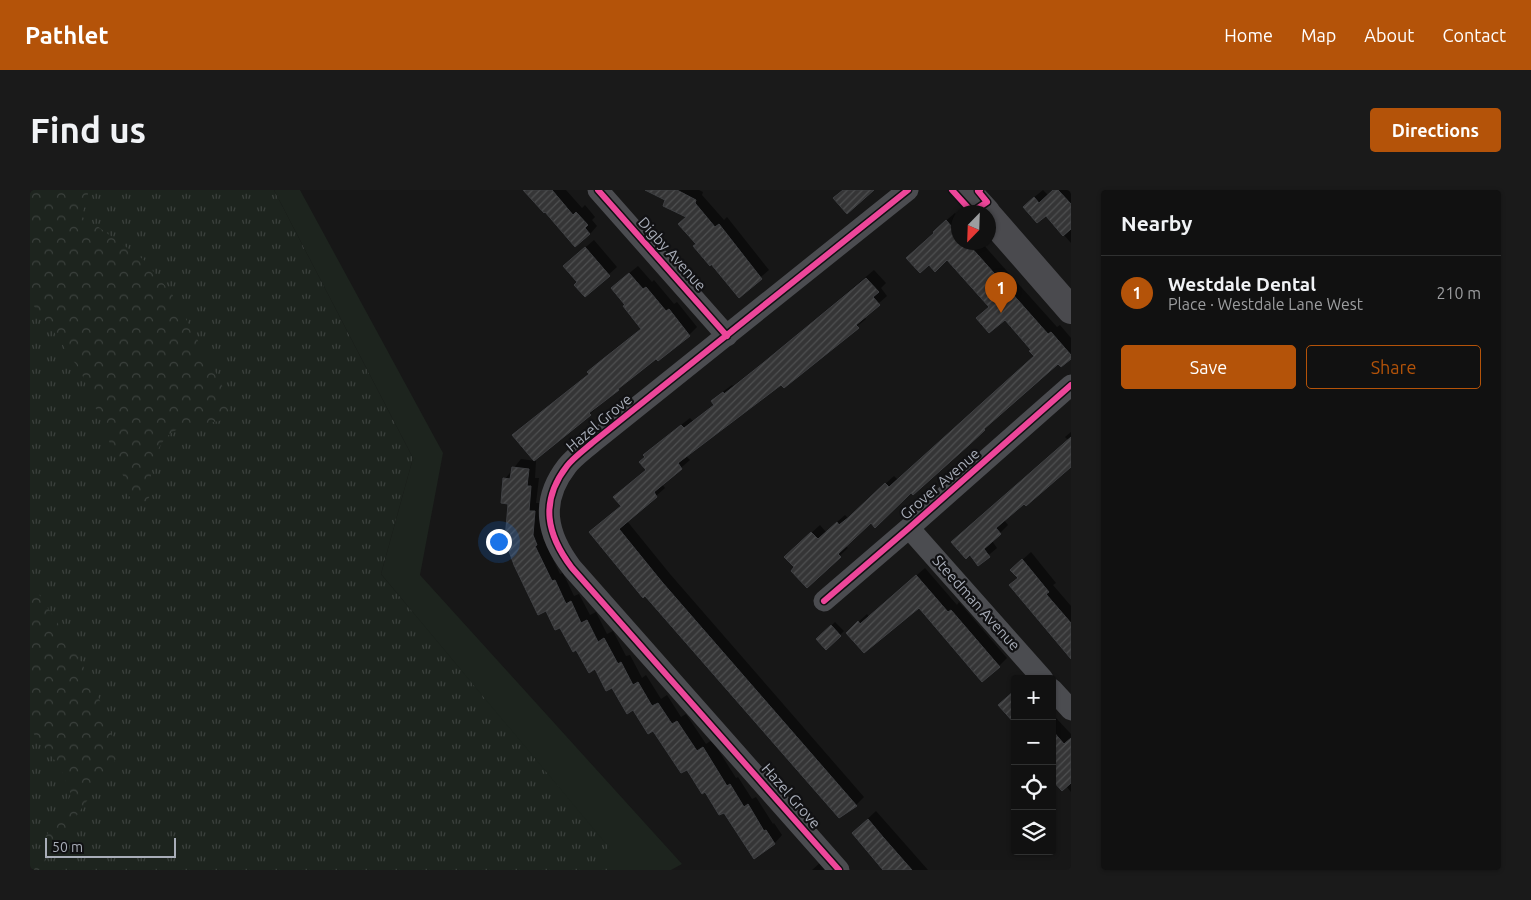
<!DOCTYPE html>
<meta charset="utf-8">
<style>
:root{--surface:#111;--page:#1a1a1a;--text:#f1f3f6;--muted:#9c9d9f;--line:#303131;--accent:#b45309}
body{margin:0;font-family:Ubuntu,sans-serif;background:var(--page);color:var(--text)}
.controls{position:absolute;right:15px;bottom:15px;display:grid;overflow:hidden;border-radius:5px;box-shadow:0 1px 4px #0004}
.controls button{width:45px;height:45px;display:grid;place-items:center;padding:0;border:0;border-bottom:1px solid var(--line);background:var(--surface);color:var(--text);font:25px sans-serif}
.compass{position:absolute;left:921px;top:15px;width:45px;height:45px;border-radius:50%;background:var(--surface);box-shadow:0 1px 4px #0004;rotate:203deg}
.scale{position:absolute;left:15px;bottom:12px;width:131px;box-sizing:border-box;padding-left:5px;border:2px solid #a8adb8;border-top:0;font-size:14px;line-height:18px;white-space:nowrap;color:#a8adb8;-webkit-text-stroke:4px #111113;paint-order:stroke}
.you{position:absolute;left:468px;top:351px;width:18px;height:18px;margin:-12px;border:4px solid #fff;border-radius:50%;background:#1a73e8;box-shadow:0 0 0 8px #1a73e833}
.badge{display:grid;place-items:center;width:32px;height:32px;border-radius:50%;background:var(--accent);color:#fff;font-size:16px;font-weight:700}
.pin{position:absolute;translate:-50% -41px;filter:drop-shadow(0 1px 2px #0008)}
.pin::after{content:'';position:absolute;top:26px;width:18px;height:15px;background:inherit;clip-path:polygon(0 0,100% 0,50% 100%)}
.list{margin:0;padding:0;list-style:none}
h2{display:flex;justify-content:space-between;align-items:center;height:65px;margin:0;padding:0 20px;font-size:21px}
h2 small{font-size:16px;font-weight:400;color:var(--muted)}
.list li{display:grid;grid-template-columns:32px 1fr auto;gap:15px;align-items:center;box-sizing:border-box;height:75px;padding:0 20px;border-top:1px solid var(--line)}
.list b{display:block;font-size:19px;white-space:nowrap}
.list p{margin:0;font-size:16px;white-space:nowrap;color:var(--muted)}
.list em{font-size:16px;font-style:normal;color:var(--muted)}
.actions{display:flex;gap:10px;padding:15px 20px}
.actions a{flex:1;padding:11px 0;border:1px solid var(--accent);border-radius:5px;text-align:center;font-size:18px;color:var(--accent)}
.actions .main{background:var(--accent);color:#fff}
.icon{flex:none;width:28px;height:28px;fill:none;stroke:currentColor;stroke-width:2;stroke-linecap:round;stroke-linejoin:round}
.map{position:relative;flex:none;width:1041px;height:680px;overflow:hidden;border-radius:5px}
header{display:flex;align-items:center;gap:30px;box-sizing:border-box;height:70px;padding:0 25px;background:var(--accent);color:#fff}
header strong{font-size:24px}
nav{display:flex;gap:28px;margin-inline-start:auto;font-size:18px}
.intro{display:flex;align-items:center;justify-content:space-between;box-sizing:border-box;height:120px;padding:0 30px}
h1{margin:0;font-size:35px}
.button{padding:12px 22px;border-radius:5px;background:var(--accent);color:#fff;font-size:18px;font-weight:700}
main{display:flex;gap:30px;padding:0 30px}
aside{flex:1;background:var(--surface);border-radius:5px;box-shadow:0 1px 4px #0004}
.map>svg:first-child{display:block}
.grass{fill:url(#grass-tufts)}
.forest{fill:url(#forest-crowns)}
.park{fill:#1d241e}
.shadow{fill:#0007}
.building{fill:url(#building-hatch);stroke:#3f4043}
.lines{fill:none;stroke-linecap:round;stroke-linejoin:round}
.street{stroke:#4b4c50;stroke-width:21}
.secondary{stroke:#4a4a4e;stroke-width:28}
.cycleway-casing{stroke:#111113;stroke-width:9}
.cycleway{stroke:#ed469a;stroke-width:6}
.labels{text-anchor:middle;stroke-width:4.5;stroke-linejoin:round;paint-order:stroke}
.street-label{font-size:15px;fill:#a8adb8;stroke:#111113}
</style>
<header>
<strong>Pathlet</strong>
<nav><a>Home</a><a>Map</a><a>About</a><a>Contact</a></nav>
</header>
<div class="intro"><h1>Find us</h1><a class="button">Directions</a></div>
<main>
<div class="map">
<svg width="1041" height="680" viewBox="0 0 1041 680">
<defs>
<pattern id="grass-tufts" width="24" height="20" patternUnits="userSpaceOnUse" patternTransform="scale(1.25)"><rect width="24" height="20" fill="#1d241e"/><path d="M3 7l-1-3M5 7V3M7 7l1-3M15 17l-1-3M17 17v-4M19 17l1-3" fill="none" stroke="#3b413d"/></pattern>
<pattern id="forest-crowns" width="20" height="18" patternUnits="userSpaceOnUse" patternTransform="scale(1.25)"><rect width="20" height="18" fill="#1d241e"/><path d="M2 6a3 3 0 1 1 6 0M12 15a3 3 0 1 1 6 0" fill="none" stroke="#3b413d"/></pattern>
<pattern id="building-hatch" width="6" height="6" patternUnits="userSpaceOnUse" patternTransform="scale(1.25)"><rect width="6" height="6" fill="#353536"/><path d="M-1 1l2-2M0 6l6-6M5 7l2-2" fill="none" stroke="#4f5051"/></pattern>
</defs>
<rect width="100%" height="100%" fill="#171717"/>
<path class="grass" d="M 0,0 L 244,0 L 383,268 L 351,384 L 578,655 L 577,680 L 0,680 Z"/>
<path class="forest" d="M 0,0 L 59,0 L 52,26 L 58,33 L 67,36 L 114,70 L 142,104 L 186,183 L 195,202 L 200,215 L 198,228 L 193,230 C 179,234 164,233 151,238 C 132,244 123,266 121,285 C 120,294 123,303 117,311 L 107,313 L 99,306 L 96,293 L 51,182 L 22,139 L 0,111 Z
M 0,391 C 23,425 46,460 64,497 C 74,519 81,543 88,566 L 9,680 L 4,680 L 16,646 L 37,614 L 41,604 L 30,577 L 0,539 Z"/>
<path class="park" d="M 244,0 L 270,0 L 413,263 L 390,385 L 652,674 L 641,680 L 577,680 L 577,655 L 351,384 L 383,268 Z"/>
<path class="shadow" d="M 493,0 L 536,0 L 552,18 L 555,15 L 565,27 L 562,30 L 567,36 L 560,44 L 515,20 Z
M 621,0 L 669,0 L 673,2 L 672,5 L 694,30 L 697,27 L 739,80 L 709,106 L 667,53 L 657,27 L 637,10 Z
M 1013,0 L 1018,5 L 1024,0 L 1041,0 L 1041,53 L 1002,9 Z
M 925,23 L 928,27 L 928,52 L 951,52 L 1027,137 L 1030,135 L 1041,148 L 1041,167 L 1028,172 L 881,301 L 841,332 L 815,355 L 818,358 L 777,396 L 766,377 L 764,359 L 790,335 L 796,342 L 815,325 L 818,328 L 864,286 L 868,290 L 1005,166 L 1002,159 L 975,128 L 961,116 L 905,43 L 912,34 Z
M 564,50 L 587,77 L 556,105 L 549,92 L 543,68 Z
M 608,76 L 622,92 L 624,90 L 644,114 L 647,112 L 667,137 L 659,145 L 627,167 L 596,191 L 560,224 L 504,269 L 492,237 L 560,183 L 582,161 L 612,138 L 596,114 L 591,90 Z
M 844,80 L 856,93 L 851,98 L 857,106 L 834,126 L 836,129 L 754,196 L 752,194 L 656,266 L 660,270 L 632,294 L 635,298 L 597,331 L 640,384 L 834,607 L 826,615 L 561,342 L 592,315 L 593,299 L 617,279 L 615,265 L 623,257 L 660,228 L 663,231 L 685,214 L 683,211 L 691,203 L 702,195 L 703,196 L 743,165 Z
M 1041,242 L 1041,275 L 974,330 L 978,335 L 962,351 L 967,358 L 948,374 L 940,363 L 1038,250 L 1035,247 Z
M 491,269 L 506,271 L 505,288 L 509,288 L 506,313 L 513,313 L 515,346 L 513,348 L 530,384 L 533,383 L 544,406 L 549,404 L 560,425 L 566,422 L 577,444 L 583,441 L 596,466 L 600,465 L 612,488 L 616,485 L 631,509 L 637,505 L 651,527 L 656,524 L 676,554 L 682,550 L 706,588 L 708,587 L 722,609 L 726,607 L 743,634 L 744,633 L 752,645 L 744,654 L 694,621 L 624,539 L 566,477 L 479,313 L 475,289 Z
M 1001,362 L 1026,393 L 1023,395 L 1041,416 L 1041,457 L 981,395 L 989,387 L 990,372 Z
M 895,378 L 927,415 L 929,412 L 977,468 L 969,476 L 890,417 L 817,443 L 837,424 L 839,427 Z
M 805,432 L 814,441 L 797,458 L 788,449 Z
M 1026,528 L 1041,544 L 1041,602 L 1036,596 L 1022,588 L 1022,531 Z
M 846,621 L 898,680 L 856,680 L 831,635 Z
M 792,671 L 801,680 L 782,680 Z"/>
<path class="building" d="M 493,0 L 522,0 L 543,25 L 546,22 L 558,35 L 555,38 L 560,44 L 545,57 L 515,22 L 514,23 Z
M 615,0 L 647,0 L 666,10 L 665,13 L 685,37 L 689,34 L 732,89 L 709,108 L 681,74 L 680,76 L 663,56 L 666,54 L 648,34 L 656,27 L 633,16 L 635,10 Z
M 813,0 L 844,0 L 817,24 L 803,8 Z
M 1023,0 L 1028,0 L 1041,14 L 1041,39 L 1033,46 L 1016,26 L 1007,33 L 993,17 L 1004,7 L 1009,13 Z
M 916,30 L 928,44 L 928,52 L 936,52 L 948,65 L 1018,144 L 1021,142 L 1041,165 L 1041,169 L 1031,177 L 1028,174 L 954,239 L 955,240 L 940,254 L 883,305 L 881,303 L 845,338 L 841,333 L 808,364 L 811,367 L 777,398 L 761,381 L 764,377 L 754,367 L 781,342 L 788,349 L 807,332 L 809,335 L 819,327 L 855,293 L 859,297 L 1004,166 L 999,161 L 1001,160 L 975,130 L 959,143 L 946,128 L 959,117 L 917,70 L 905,82 L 899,75 L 890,83 L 876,68 L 904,43 L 903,42 Z
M 555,57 L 580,86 L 555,107 L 544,95 L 547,92 L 533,76 Z
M 599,83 L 613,99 L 616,97 L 636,121 L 639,119 L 660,146 L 628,171 L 626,169 L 588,199 L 589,200 L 559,223 L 561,225 L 504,271 L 482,245 L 559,184 L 557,182 L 573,169 L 611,139 L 593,116 L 595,115 L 581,98 Z
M 836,88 L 849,102 L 843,107 L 850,115 L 826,135 L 829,138 L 754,198 L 751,195 L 648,273 L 652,279 L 624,302 L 627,307 L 589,339 L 632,392 L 827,616 L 809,628 L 615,406 L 613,408 L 559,342 L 591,316 L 583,307 L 616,280 L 609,272 L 615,267 L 613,265 L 651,235 L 654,238 L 684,215 L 681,211 L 693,202 L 694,204 L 733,173 Z
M 1041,247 L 1041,277 L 996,316 L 994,314 L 966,338 L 971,344 L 954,359 L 960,367 L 948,376 L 940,365 L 936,369 L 921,352 Z
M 482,277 L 499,279 L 497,296 L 501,296 L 499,321 L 505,321 L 503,345 L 507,355 L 505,356 L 522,391 L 525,390 L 536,414 L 541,411 L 551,433 L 557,430 L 568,452 L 574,448 L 588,474 L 591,472 L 603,495 L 608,492 L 622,516 L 628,513 L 642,534 L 647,531 L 667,561 L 673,557 L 697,596 L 700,594 L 714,617 L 718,614 L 734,641 L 736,640 L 745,654 L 724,669 L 694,623 L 689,625 L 675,602 L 672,604 L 657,580 L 651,583 L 623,541 L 618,544 L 603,520 L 597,524 L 582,498 L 576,501 L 565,479 L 559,483 L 546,460 L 543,462 L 530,438 L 525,440 L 516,421 L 508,425 L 484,375 L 475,350 L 478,314 L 471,313 L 473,288 L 480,289 Z
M 992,369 L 1019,402 L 1016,404 L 1041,433 L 1041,469 L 979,395 L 988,388 L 980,380 Z
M 886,385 L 918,422 L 921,420 L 970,477 L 952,492 L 889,418 L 834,463 L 816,443 L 828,431 L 830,434 Z
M 801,435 L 811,446 L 796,460 L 786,449 Z
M 985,500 L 985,534 L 968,515 Z
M 1022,540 L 1034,554 L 1041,548 L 1041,593 L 1032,601 L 1022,590 Z
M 838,629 L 853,647 L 882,680 L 853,680 L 822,643 Z"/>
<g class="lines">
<path class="street" d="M 568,0 L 697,146
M 879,338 L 1013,489
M 794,411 L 879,338 L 1041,195
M 1022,499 L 1041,520
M 809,680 L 542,378 C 517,345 509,312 537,276 C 543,268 554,260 562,253 L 878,0"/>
<path class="secondary" d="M 936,0 L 956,22
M 958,25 L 1041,120"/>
<g class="cycleway-casing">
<path id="cycleway" d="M 568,0 L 697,146
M 922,0 L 942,22 L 957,12 L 948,1 L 950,0
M 794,411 L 879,338 L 1041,195
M 809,680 L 542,378 C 517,345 509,312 537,276 C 543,268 554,260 562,253 L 878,0"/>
</g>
<use href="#cycleway" class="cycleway"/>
</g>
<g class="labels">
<g class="street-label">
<text transform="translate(642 64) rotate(48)" y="5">Digby Avenue</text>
<text transform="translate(569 233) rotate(-40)" y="5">Hazel Grove</text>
<text transform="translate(910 294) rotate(-41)" y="5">Grover Avenue</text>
<text transform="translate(946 413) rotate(48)" y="5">Steedman Avenue</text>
<text transform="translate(761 606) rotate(49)" y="5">Hazel Grove</text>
</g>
</g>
</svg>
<div class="controls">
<button>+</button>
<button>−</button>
<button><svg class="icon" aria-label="locate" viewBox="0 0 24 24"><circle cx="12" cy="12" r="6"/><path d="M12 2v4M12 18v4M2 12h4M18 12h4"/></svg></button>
<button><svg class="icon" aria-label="layers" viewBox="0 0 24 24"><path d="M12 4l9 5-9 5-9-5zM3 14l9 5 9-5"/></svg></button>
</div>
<svg class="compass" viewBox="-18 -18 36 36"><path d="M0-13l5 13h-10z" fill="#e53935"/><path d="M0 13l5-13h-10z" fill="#9c9d9f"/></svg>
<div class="scale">50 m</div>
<div class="you"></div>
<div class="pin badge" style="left:971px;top:123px">1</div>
</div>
<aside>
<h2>Nearby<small></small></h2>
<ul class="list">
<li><span class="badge">1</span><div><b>Westdale Dental</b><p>Place · Westdale Lane West</p></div><em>210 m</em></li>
</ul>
<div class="actions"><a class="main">Save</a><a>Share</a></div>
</aside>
</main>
